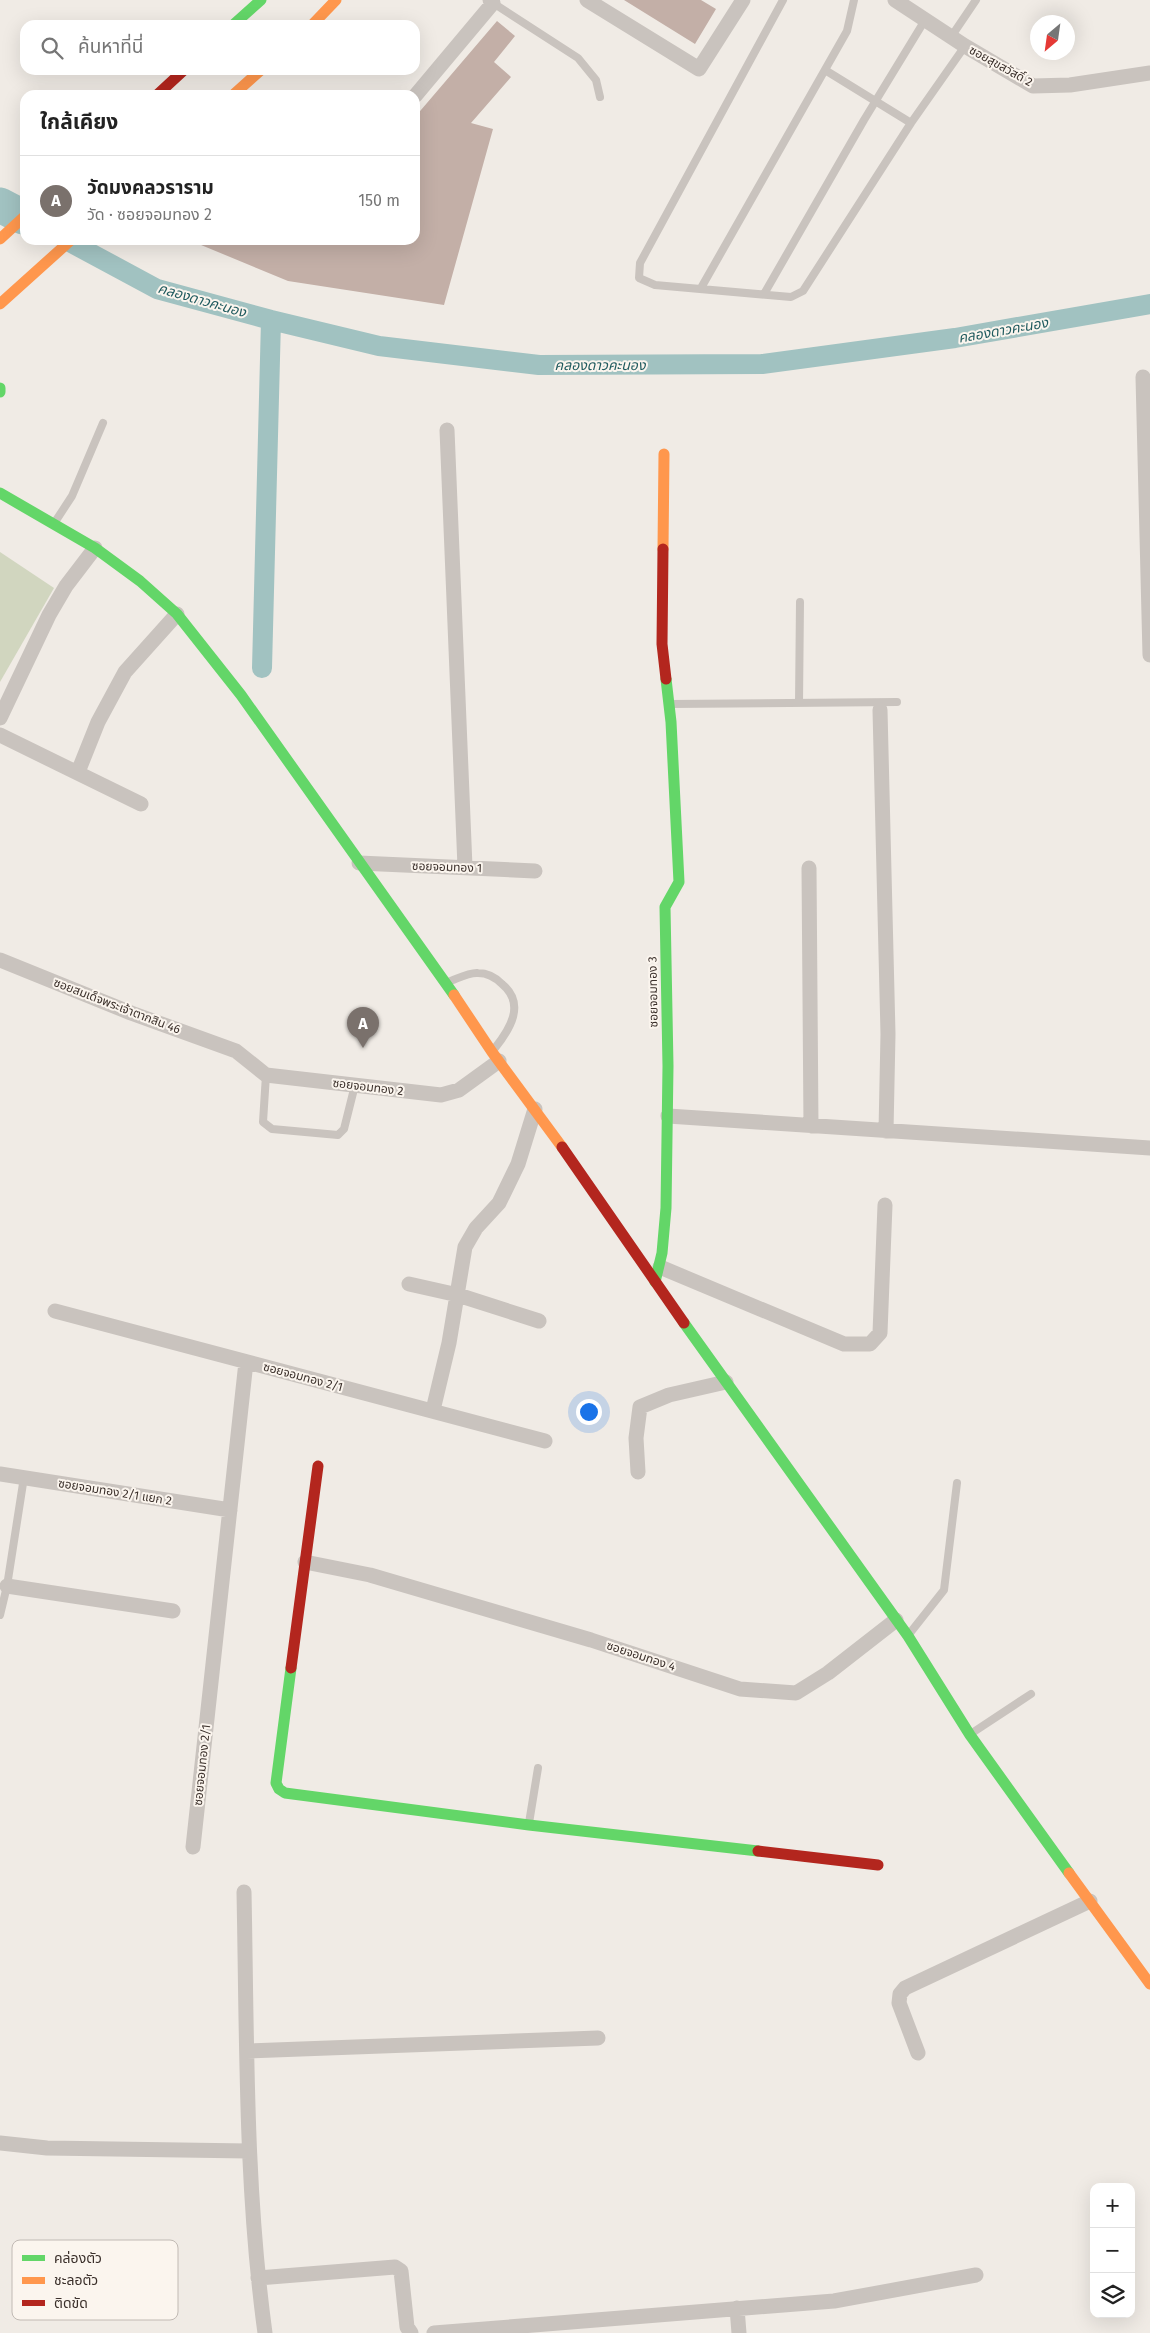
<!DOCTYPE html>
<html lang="th">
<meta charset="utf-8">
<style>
:root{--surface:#fff;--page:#f6f6f6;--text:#222;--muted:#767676;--line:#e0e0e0;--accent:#7a716c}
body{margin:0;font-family:"Fira Sans","Noto Sans Thai",sans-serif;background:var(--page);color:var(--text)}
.controls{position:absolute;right:15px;bottom:15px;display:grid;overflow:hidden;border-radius:10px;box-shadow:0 5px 20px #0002}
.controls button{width:45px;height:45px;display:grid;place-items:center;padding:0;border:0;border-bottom:1px solid var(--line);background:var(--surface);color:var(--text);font:25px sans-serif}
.compass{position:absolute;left:1030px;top:15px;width:45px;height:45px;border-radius:50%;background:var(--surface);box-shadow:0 5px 20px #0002;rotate:209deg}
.you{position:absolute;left:588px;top:1411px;width:18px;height:18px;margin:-12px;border:4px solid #fff;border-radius:50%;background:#1a73e8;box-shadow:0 0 0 8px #1a73e833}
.badge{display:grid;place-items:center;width:32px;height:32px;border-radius:50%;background:var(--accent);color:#fff;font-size:16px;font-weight:700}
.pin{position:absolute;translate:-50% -41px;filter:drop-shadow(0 1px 2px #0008)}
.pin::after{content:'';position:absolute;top:26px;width:18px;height:15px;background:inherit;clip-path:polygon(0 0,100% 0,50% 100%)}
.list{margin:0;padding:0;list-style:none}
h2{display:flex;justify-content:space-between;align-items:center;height:65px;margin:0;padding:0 20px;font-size:21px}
h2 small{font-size:16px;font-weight:400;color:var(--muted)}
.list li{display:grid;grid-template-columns:32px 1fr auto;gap:15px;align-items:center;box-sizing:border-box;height:90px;padding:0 20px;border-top:1px solid var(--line)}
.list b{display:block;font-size:19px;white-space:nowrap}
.list p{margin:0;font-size:16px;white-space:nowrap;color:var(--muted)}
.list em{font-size:16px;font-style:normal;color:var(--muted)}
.icon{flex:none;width:28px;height:28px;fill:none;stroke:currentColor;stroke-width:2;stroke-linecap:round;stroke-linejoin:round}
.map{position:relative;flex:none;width:1150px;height:2333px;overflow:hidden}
.search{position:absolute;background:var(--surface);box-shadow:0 5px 20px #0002;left:20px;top:20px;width:400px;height:55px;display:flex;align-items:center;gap:12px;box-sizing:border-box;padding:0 18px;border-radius:15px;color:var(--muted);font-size:19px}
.panel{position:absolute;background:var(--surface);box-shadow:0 5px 20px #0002;left:20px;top:90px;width:400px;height:155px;border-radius:15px}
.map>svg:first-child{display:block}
.green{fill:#d1d6bf}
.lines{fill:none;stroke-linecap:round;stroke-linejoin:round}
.canal{stroke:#a1c2c1;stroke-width:20}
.river{stroke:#a1c2c1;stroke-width:35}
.building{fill:#c3afa7}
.lane{stroke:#c9c3be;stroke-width:8}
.street{stroke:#c9c3be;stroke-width:15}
.fast{stroke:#63d668;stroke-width:11}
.slow{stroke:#ff974d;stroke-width:11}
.jam{stroke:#b3261e;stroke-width:11}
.labels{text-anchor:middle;stroke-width:4;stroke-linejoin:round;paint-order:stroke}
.street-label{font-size:12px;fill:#3b302b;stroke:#fbf5ee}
.water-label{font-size:14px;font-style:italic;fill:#1f5a5e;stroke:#fbf5ee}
.key{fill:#fbf5ee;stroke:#c1bab4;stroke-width:1}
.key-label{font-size:14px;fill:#3b302b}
</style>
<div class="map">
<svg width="1150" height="2333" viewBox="0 0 1150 2333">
<rect width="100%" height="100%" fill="#f0ebe5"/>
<path class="green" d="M 0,552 L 54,588 L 0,682 Z"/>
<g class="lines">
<path class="canal" d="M 66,240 L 157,289 L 271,320 L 379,346 L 539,365 L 762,364 L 955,338 L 1150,304
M 262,668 L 271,320"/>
<path class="river" d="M 0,205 L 23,217"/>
</g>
<path class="building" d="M 624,0 L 701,0 L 716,9 L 695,44 Z
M 497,21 L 515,36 L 494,62 L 511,77 L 471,123 L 493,129 L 444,305 L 288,281 L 189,240 L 415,240 L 415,117 Z"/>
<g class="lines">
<path class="lane" d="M 783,0 L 640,263 L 639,278 L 655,285 L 791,297 L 803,291 L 911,123 L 965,46
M 493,3 L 578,58 L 596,80 L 600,97
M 951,37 L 976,0
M 825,70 L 911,123
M 701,288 L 847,31 L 854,0
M 764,294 L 864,120 L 925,20
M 55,522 L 72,496 L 103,423
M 799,703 L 800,602
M 671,704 L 897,702
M 448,982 C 457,979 469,972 478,973 C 487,973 496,978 502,984 C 526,1004 510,1029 495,1048
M 266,1075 L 263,1122 L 272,1129 L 338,1135 L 344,1129 L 355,1085
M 0,1615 L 7,1586 L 24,1477
M 910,1633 L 944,1590 L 957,1483
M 972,1733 L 1031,1694
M 529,1823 L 538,1768"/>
<path class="street" d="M 587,0 L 699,69 L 743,0
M 895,0 L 965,46 L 1033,86 L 1070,85 L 1150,73
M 415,96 L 493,3 L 490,0
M 1143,377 L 1150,655
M 447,430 L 465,867
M 880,710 L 888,1034 L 886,1131
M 0,718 L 49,615 L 66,586 L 95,548
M 0,735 L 141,804
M 78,772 L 98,722 L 125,672 L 177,614
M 359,863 L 535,871
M 809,868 L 811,1126
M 0,960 L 131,1013 L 236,1051 L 266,1075 L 441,1095 L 459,1090 L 499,1061
M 668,1116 L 1150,1148
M 660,1267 L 844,1344 L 870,1344 L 880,1333 L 885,1205
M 409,1284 L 458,1295 L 539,1321
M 55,1311 L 545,1441
M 433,1410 L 449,1343 L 465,1247 L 476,1228 L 499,1203 L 518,1164 L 535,1109
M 638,1472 L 636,1438 L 640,1407 L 669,1395 L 726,1382
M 0,1474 L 230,1510
M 305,1562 L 370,1575 L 591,1640 L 740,1689 L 796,1693 L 828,1673 L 896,1620
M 7,1586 L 173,1611
M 193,1847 L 246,1362
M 244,1892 C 247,2039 245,2187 265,2333
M 247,2051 L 598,2038
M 918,2053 L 899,2003 L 900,1994 L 905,1988 L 1090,1901
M 0,2143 L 47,2148 L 248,2151
M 258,2278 L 395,2267 L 401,2271 L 407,2327 L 411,2333
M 737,2308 L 739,2333
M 434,2333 L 834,2301 L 976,2275"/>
<path class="fast" d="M 233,25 L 261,0
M 0,388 L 0,392
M 0,493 L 95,548 L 140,581 L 177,614 L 241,695 L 454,995
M 655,1282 L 662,1253 L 666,1208 L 668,1066 L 665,907 L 679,882 L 671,722 L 666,679
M 684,1323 L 908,1636 L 970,1735 L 1069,1873
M 291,1668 L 276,1783 L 279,1789 L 285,1793 L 529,1825 L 758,1851"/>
<path class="slow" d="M 312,25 L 336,0
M 233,95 L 261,70
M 0,239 L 25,216
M 0,304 L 71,240
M 663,549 L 664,454
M 454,995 L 492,1052 L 562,1147
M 1069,1873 L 1150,1984"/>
<path class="jam" d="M 157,95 L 184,70
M 663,549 L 662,644 L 666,679
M 562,1147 L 684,1323
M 291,1668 L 318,1466
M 758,1851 L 878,1865"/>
</g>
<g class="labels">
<g class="street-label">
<text transform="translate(1001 66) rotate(29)" y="4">ซอยสุขสวัสดิ์ 2</text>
<text transform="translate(447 867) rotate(2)" y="4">ซอยจอมทอง 1</text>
<text transform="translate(653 992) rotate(-91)" y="4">ซอยจอมทอง 3</text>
<text transform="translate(117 1006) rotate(21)" y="4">ซอยสมเด็จพระเจ้าตากสิน 46</text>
<text transform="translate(368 1087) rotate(7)" y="4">ซอยจอมทอง 2</text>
<text transform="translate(303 1377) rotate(15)" y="4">ซอยจอมทอง 2/1</text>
<text transform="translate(115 1492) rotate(9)" y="4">ซอยจอมทอง 2/1 แยก 2</text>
<text transform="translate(641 1656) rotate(18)" y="4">ซอยจอมทอง 4</text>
<text transform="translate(202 1765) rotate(-84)" y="4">ซอยจอมทอง 2/1</text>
</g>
<g class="water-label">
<text transform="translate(202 300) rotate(16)" y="5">คลองดาวคะนอง</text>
<text transform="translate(1003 330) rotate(-10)" y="5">คลองดาวคะนอง</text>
<text x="600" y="370">คลองดาวคะนอง</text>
</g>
</g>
<rect x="12" y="2240" width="166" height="80" rx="8" class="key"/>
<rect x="22" y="2255" width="23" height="6" fill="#63d668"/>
<rect x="22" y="2277" width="23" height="7" fill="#ff974d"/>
<rect x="22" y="2300" width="23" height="6" fill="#b3261e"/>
<g class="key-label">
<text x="54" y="2263">คล่องตัว</text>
<text x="54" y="2285">ชะลอตัว</text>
<text x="54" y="2308">ติดขัด</text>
</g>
</svg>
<div class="controls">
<button>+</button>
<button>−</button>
<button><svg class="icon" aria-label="layers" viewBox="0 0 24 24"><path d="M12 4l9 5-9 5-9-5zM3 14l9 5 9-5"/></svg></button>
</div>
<svg class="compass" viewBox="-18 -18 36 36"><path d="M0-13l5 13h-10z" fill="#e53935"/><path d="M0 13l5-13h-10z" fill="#767676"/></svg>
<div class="you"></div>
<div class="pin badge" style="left:363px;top:1048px">A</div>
<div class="search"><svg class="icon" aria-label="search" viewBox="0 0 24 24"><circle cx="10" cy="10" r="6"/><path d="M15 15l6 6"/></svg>ค้นหาที่นี่</div>
<section class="panel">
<h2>ใกล้เคียง<small></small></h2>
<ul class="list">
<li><span class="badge">A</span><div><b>วัดมงคลวราราม</b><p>วัด · ซอยจอมทอง 2</p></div><em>150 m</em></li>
</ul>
</section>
</div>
